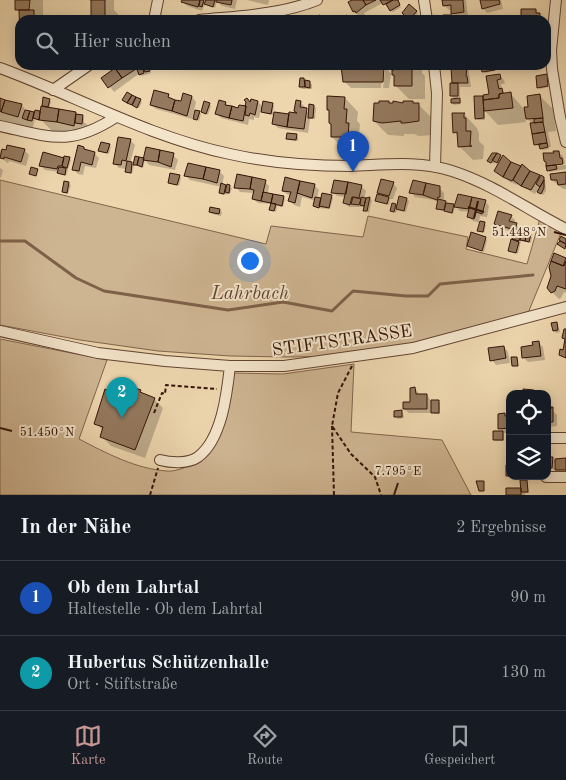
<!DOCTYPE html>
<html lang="de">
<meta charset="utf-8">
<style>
:root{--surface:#171b24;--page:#242831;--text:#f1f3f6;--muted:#9ea1a6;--line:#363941;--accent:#c59692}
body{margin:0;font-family:"Old Standard TT",serif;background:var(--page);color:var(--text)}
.controls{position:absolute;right:15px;bottom:15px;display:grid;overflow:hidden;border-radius:10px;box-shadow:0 2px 12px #0003}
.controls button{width:45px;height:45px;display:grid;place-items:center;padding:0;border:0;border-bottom:1px solid var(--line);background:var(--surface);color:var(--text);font:25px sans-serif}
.you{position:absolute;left:249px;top:260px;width:18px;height:18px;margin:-12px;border:4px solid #fff;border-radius:50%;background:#1a73e8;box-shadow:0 0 0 8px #1a73e833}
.badge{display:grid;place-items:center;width:32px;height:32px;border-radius:50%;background:var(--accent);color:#fff;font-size:16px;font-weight:700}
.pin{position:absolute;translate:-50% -41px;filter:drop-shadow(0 1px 2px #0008)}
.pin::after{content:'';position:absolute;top:26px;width:18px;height:15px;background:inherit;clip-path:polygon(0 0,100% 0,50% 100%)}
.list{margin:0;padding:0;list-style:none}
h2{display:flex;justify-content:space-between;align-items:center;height:65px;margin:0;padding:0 20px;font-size:21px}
h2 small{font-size:16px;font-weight:400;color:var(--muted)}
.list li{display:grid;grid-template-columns:32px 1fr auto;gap:15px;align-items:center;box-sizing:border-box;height:75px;padding:0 20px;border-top:1px solid var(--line)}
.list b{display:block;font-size:19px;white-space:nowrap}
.list p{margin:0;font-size:16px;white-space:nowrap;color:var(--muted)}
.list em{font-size:16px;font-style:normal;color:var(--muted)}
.icon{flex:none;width:28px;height:28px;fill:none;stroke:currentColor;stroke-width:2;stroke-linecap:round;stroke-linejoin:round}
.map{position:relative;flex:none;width:566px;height:495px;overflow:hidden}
.search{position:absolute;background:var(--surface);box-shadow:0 2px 12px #0003;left:15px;right:15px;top:15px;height:55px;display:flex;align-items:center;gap:12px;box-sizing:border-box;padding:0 18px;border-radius:15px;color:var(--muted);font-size:19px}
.sheet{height:215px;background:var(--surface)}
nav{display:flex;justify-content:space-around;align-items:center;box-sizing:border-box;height:70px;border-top:1px solid var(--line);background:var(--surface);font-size:14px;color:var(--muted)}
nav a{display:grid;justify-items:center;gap:2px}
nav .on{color:var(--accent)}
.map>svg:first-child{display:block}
.green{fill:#ceb592;stroke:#81644c}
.shadow{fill:#0003;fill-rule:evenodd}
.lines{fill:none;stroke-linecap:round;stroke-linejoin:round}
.stream{stroke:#7d6149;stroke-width:3}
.building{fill:#94795e;stroke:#341407}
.minor-casing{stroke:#624431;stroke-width:12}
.path{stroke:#341407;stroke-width:2;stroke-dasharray:4 2.5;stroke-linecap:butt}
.minor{stroke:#f3e4ca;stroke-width:10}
.ticks{fill:none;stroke:#341407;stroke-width:2}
.labels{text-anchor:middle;stroke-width:4;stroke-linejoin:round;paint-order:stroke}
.street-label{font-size:18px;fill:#341407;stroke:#f3e4ca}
.water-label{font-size:19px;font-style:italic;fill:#654733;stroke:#f3e4ca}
.ticks-label{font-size:12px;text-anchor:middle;fill:#341407;stroke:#f3e4ca;stroke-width:4;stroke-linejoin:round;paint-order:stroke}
</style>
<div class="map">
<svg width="566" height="495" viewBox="0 0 566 495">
<rect width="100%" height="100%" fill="#edd6ae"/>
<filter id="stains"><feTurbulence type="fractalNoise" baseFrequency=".004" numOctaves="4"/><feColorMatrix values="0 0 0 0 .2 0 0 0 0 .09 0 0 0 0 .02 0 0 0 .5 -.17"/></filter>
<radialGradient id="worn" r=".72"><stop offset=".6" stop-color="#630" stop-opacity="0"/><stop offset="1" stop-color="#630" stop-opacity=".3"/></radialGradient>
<path class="green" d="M 0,180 L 266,244 L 271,226 L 363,237 L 368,216 L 468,237 L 466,249 L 527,264 L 541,215 L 563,228 L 526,318 L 358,356 L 286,357 L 230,356 L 158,351 L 80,340 L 0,325 Z
M 0,339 L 107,360 L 79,439 C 106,453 136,469 167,471 C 176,472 188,466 197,463 L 220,422 L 232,373 L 283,374 L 354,364 L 351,432 L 442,440 L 471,495 L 0,495 Z"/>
<path class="shadow" d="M 17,0 L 43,0 L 43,20 L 20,20 L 21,14 L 16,9 Z
M 89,0 L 114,0 L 114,10 L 118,14 L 118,20 L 92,20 L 92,3 Z
M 183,0 L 237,0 L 235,9 L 222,6 L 217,1 L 215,8 L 205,4 L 202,11 L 187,6 L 183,2 Z
M 247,0 L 269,0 L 268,5 Z
M 355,0 L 397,0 L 401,7 L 393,12 L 383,3 L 364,13 L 365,15 L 362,17 L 359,16 L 354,12 L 349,3 Z
M 444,0 L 466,0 L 468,16 L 457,18 L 453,13 L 452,10 L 449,10 L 444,5 Z
M 481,0 L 501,0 L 503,9 L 487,13 L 483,8 Z
M 409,6 L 418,13 L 412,20 L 403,13 Z
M 536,10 L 544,20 L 523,20 Z
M 121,65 L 133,65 L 135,68 L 149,65 L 151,73 L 142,76 L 140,73 L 114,92 L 103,78 Z
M 344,65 L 384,65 L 391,74 L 389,88 L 351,88 L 344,81 ZM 383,69 L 385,69 L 383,88 L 381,88 Z
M 395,65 L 422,65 L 422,73 L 425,76 L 425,99 L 409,99 L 395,85 L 395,76 L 393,74 Z
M 450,65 L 468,66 L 471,87 L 460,87 L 460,97 L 457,97 L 461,101 L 461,104 L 454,105 L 452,103 L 455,100 L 451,95 L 455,84 L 453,69 Z
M 487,65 L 505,65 L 506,68 L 485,73 L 483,71 L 489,67 Z
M 499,75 L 504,80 L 505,84 L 501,84 L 502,90 L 506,94 L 510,93 L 524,109 L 530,108 L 540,96 L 553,109 L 556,131 L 548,132 L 551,147 L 549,147 L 549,149 L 543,150 L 535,144 L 532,123 L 525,117 L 526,122 L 498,125 L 485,111 L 485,120 L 478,120 L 476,118 L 475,98 L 491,95 L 488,77 Z
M 546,75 L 548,77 L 549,87 L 540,89 L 538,87 Z
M 303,79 L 312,84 L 312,89 L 302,89 L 300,87 Z
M 184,95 L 192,97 L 196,102 L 192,119 L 156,109 L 151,105 L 168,96 L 172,100 L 182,103 Z
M 345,98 L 358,112 L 357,121 L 360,124 L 359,135 L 362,138 L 361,150 L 345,150 L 332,137 L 332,125 L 330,123 L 331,112 L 328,109 Z
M 0,99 L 21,105 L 28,112 L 35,114 L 35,111 L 41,113 L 46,108 L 43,105 L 49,100 L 51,102 L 49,109 L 76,114 L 84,118 L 84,122 L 90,127 L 87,139 L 54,133 L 42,121 L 35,119 L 32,130 L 0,122 Z
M 140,100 L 142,102 L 139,108 L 126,102 Z
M 258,102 L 263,107 L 272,104 L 274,106 L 273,113 L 290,116 L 300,115 L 296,111 L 300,102 L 305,107 L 304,109 L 309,113 L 314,106 L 316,108 L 315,119 L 310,119 L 308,133 L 278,128 L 274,124 L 275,115 L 264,113 L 261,110 L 259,118 L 254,117 L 254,120 L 249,119 L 248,125 L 221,118 L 216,113 L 225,103 L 230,107 L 239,110 L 240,106 L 246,108 L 251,104 Z
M 412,102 L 418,104 L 432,118 L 432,135 L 419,136 L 414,134 L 404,134 L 404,136 L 388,135 L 374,121 L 390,104 L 404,104 Z
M 209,104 L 211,106 L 208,115 L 202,112 Z
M 199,112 L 201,114 L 199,121 L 194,118 Z
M 464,114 L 477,128 L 479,133 L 479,141 L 484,146 L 483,159 L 473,160 L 459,146 L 459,136 L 454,132 Z
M 296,135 L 298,137 L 298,141 L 289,140 L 288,138 Z
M 130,140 L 135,145 L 130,163 L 134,165 L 132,174 L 129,173 L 127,169 L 119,168 L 114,163 Z
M 109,145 L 111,147 L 109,154 L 100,151 Z
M 84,148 L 87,152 L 94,153 L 99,158 L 96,168 L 85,166 L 83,175 L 78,174 L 73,169 Z
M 147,149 L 173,155 L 178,160 L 175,170 L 149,165 L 145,160 L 143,168 L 137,166 L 135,164 L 143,159 L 144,161 Z
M 0,150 L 7,151 L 24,150 L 29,155 L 26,166 L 9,161 L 8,163 L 6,162 L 2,158 L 0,159 Z
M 558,152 L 563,156 L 565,163 L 554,164 L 556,166 L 566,165 L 566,169 L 550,172 L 548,170 L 547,163 L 549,155 Z
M 497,154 L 516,166 L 543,178 L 545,180 L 546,191 L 543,195 L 537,191 L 535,194 L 518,184 L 517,185 L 510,182 L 500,175 L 495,171 L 499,164 L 495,162 L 494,164 L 491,162 Z
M 69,158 L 71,160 L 66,176 L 59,172 L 45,170 L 41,166 Z
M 0,168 L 3,170 L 1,178 L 0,177 Z
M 219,171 L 224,176 L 222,185 L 232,188 L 230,194 L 222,195 L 220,193 L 222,187 L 190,180 L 186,176 Z
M 566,173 L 566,189 L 563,189 L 552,180 Z
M 179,176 L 181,178 L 179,186 L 169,182 Z
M 286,179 L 315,186 L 319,190 L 317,198 L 322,199 L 331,196 L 333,198 L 330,209 L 316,208 L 315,206 L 316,201 L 302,197 L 300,207 L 294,205 L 290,201 L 291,195 L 288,195 L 283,191 Z
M 65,182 L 71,185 L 68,194 L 63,192 Z
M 265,182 L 269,186 L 268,194 L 283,197 L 285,199 L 283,207 L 277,206 L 276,212 L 271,209 L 272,204 L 258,203 L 253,199 L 254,193 L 240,192 L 236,187 Z
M 393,183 L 397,188 L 393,199 L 390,199 L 389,205 L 379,202 L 377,200 L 383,196 L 379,193 Z
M 361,186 L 366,191 L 364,199 L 370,198 L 372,200 L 369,213 L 364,210 L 365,207 L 349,207 L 345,203 L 346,197 L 337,196 L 333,192 Z
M 439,188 L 444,193 L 444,203 L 455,207 L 453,214 L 440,210 L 438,208 L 439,203 L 434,200 L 415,197 L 411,192 Z
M 458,196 L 485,201 L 489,206 L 487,217 L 480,216 L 479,222 L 484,223 L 486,225 L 484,233 L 479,230 L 480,223 L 473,221 L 468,217 L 469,212 L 460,211 L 456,207 Z
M 407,199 L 409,201 L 406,212 L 397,210 L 396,213 L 391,211 L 393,205 L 398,206 Z
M 211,208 L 220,210 L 222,212 L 221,216 L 212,214 L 210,212 Z
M 511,216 L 515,220 L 514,224 L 521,229 L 520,232 L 532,237 L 531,243 L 521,241 L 518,254 L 510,250 L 515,233 L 500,228 L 496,224 Z
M 485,238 L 487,240 L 484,252 L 468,246 Z
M 565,259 L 566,293 L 564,292 L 561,298 L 559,299 L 552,292 Z
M 553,324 L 557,324 L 558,325 L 560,332 L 556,333 L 554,331 Z
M 539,343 L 543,347 L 545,360 L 528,362 L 524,358 Z
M 504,347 L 508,352 L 510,363 L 496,365 L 492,360 Z
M 415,389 L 420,395 L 427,395 L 431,401 L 438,401 L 440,403 L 440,414 L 435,414 L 431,410 L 431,413 L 409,413 L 404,409 L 411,404 Z
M 140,391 L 144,395 L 154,399 L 163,408 L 145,458 L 111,446 L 101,436 L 103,431 L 96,423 L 117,395 Z
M 547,410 L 552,410 L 557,415 L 557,426 L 547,427 Z
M 401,412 L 403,413 L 404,418 L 398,419 L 396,417 Z
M 505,415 L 510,417 L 510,433 L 504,433 L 504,441 L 496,441 L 494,439 L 503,432 L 499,428 Z
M 547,459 L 552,459 L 556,463 L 566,460 L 566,472 L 558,472 L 556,470 L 556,463 L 554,463 L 554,469 L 547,469 Z
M 524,476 L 546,476 L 546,480 L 528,480 Z
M 526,482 L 528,484 L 529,493 L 525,493 L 525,495 L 508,495 L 522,491 Z"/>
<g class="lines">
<path class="stream" d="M 0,241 L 25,241 L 76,278 L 104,291 L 228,310 L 283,302 L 332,311 L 353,291 L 406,296 L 428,296 L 440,284 L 533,275"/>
</g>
<path class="building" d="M 15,0 L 30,0 L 29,10 L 15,10 Z
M 91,0 L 105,0 L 105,20 L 91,20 Z
M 182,0 L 200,0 L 198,7 L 181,2 Z
M 200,0 L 204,0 L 202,7 L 199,6 Z
M 206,0 L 215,0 L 213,7 L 204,4 Z
M 216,0 L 232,0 L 231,5 L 216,2 Z
M 352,0 L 363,0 L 366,5 L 356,13 L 355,11 L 353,12 L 348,2 Z
M 363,0 L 376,0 L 366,5 Z
M 380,0 L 393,0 L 383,5 Z
M 393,0 L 398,0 L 400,5 L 390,11 L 386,4 Z
M 442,0 L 463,0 L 464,12 L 451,14 L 451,5 L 443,6 Z
M 480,0 L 499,0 L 500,4 L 482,9 Z
M 409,4 L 417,11 L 409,20 L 402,13 Z
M 521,9 L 536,9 L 536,13 L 540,13 L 540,20 L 521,20 Z
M 19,10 L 34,10 L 34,20 L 20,20 L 20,38 Z
M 320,15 L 321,20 L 305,20 Z
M 347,15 L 349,20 L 338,20 L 338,19 Z
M 443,15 L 452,15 L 452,20 L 443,20 Z
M 119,65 L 133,65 L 136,69 L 122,78 L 115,68 Z
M 142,65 L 148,65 L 150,71 L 145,72 Z
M 142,65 L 144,73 L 139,75 L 136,66 Z
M 343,65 L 383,65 L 384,66 L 383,82 L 343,82 L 341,66 Z
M 394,65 L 412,65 L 412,86 L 394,86 L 394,75 L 392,75 L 392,70 L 394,70 Z
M 448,65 L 464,65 L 464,67 L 448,67 Z
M 494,65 L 495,70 L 482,72 L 481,67 Z
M 451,67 L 467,67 L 466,76 L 467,76 L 468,83 L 452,83 Z
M 115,68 L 122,78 L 108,88 L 101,78 Z
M 500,74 L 501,79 L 497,80 L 499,89 L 502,88 L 503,93 L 499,94 L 499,98 L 483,100 L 483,95 L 489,94 L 486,76 Z
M 547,74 L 548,86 L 537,88 L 536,76 Z
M 300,78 L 304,78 L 305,87 L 299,87 Z
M 305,80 L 310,81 L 310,88 L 305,87 Z
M 450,83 L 458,83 L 458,96 L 450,96 Z
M 154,90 L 169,94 L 168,97 L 175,100 L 172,111 L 150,105 Z
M 127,92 L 132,95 L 127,103 L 122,100 Z
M 511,92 L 513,108 L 484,111 L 483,100 L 499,98 L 499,94 Z
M 183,93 L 192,96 L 187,116 L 172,111 L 175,100 L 181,101 Z
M 540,94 L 543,118 L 526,119 L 524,107 L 528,107 L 527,96 Z
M 132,95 L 136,97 L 132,105 L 127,103 Z
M 327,96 L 345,97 L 344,109 L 347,109 L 346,123 L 349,123 L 348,137 L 331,137 L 331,124 L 329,123 L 329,110 L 327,110 Z
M 474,96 L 483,96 L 484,118 L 475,119 Z
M 43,97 L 50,99 L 48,107 L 42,106 Z
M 136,97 L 141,99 L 137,108 L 132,105 Z
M 0,98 L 5,100 L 1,112 L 0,111 Z
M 247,98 L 250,102 L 251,99 L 258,101 L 255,115 L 250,113 L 249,116 L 245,115 L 246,106 L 245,106 L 246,102 L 244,100 Z
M 460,98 L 460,103 L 451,103 L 451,99 Z
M 5,100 L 22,104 L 18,117 L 1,112 Z
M 219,100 L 226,102 L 225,105 L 232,106 L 229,118 L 215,114 Z
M 296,100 L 301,101 L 300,107 L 307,108 L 304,129 L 287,127 L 289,112 L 297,113 L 294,111 Z
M 204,101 L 210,103 L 206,114 L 201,112 Z
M 263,101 L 273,103 L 271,114 L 261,112 Z
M 379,101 L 389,101 L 389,103 L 393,103 L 393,101 L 403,103 L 403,101 L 413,101 L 413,103 L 419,103 L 419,121 L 405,123 L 401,123 L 401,121 L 382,123 L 373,121 L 374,103 L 379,103 Z
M 309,104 L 314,105 L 313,118 L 308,118 Z
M 239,105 L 246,106 L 243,121 L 229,118 L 232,106 L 238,108 Z
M 41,106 L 59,109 L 57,122 L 39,120 Z
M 59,109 L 76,112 L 74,126 L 57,122 Z
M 25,110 L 30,111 L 27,120 L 22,118 Z
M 35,110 L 40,111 L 39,120 L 33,118 Z
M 195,110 L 200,111 L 197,120 L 193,119 Z
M 30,111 L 34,112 L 32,121 L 27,120 Z
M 274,112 L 289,114 L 287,127 L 272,124 Z
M 452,113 L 465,113 L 464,114 L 464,118 L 466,118 L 466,131 L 471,131 L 470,146 L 472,146 L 458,147 L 457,132 L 453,133 Z
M 76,114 L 83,115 L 82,124 L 75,123 Z
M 543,118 L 543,122 L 534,123 L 534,119 Z
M 543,122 L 545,132 L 532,134 L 530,123 Z
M 545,132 L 547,143 L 534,145 L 532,134 Z
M 287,133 L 297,134 L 296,140 L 286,139 Z
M 118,137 L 131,139 L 126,161 L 122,160 L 121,165 L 113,164 Z
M 101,142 L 110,144 L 107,153 L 98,151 Z
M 547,143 L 548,147 L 540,149 L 539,144 Z
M 7,145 L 25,149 L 21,162 L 4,157 L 4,159 L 0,158 L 2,149 L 6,150 Z
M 78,145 L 84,147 L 84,149 L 95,152 L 92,165 L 81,162 L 79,171 L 72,170 Z
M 146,147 L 160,150 L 158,162 L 143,160 Z
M 160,150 L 174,153 L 171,167 L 158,162 Z
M 553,151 L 559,151 L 560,158 L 562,158 L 563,164 L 546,166 L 546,162 L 544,161 L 543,153 L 554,153 Z
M 43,152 L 64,158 L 62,166 L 58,166 L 57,169 L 39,166 Z
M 492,153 L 497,153 L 491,163 L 487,161 Z
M 497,153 L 501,155 L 497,163 L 492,160 Z
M 503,155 L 511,162 L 503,177 L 494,171 Z
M 64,156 L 70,157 L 67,168 L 62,166 Z
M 135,156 L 139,157 L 137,165 L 133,165 Z
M 139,157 L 144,158 L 142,167 L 137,165 Z
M 127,161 L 132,162 L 131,173 L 125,172 Z
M 511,162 L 521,166 L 512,181 L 503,177 Z
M 188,163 L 206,167 L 203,179 L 184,176 Z
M 522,164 L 530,171 L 521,186 L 513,180 Z
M 556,165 L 557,169 L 547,171 L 546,166 Z
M 31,167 L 38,169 L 36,176 L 29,174 Z
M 59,167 L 66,168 L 65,175 L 57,173 Z
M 206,167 L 220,170 L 217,183 L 203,179 Z
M 530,171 L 540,175 L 531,190 L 521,186 Z
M 566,172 L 566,184 L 558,185 L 557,180 L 551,180 L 550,174 Z
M 170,173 L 180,175 L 177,185 L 168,183 Z
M 237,174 L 252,177 L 250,189 L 234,188 Z
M 541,175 L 544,177 L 544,180 L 540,187 L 536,184 Z
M 252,177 L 266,180 L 261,201 L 252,199 L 254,190 L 250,189 Z
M 285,177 L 300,181 L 295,203 L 288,201 L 291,192 L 282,191 Z
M 381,179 L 394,182 L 389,196 L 377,193 Z
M 334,180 L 348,182 L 346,194 L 331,193 Z
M 413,180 L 426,183 L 423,195 L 409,193 Z
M 544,180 L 544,188 L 541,194 L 537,192 Z
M 64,181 L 69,182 L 67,193 L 62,192 Z
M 300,181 L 315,184 L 312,198 L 297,193 Z
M 348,182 L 362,185 L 359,198 L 352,197 L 350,205 L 343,203 Z
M 221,183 L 226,185 L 224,194 L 219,193 Z
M 426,183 L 440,186 L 440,197 L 438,197 L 437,200 L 423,195 Z
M 227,184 L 230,185 L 229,193 L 225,192 Z
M 263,192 L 273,194 L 271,203 L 261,201 Z
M 322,193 L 332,195 L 329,208 L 319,206 Z
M 273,194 L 284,196 L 282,206 L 271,203 Z
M 377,194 L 389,197 L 387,204 L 375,201 Z
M 458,194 L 472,197 L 469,209 L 454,207 Z
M 399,196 L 407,198 L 404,211 L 396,209 Z
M 315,197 L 321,198 L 319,208 L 313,206 Z
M 353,197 L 361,199 L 359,205 L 351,204 Z
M 361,197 L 366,198 L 364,206 L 360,205 Z
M 370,197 L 367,211 L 363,211 L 366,198 Z
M 472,197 L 486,200 L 482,214 L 476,212 L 474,219 L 467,217 Z
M 438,199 L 446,201 L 444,210 L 436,209 Z
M 271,203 L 276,204 L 274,211 L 269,210 Z
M 392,203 L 396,204 L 394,212 L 390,211 Z
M 446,203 L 454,204 L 452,213 L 444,211 Z
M 210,207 L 220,209 L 219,214 L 209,212 Z
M 498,211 L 512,215 L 509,221 L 517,223 L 515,230 L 494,224 Z
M 480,221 L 485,222 L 483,232 L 477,231 Z
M 517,229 L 522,231 L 519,241 L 512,239 L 514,232 L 516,233 Z
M 471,232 L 486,237 L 482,251 L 467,246 Z
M 523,232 L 527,233 L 525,241 L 520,240 Z
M 527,233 L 531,234 L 529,242 L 525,241 Z
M 561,236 L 566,239 L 566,244 L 559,240 Z
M 511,239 L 519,242 L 516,253 L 508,251 Z
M 560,241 L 566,244 L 565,249 L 557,244 Z
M 554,253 L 566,258 L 563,266 L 551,261 Z
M 551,261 L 564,266 L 566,261 L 566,289 L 557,286 L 555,291 L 551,293 L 547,288 L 551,276 L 549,267 Z
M 557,322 L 558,330 L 553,331 L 551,323 Z
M 564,329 L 566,329 L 566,358 L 559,355 L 560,349 L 563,350 L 565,339 L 562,338 Z
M 539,341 L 541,356 L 522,358 L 521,347 L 533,345 L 532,342 Z
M 504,346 L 506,358 L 490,361 L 488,348 Z
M 511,357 L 517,357 L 518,366 L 512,366 Z
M 119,384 L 134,390 L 135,388 L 141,390 L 140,392 L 155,398 L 135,450 L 100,437 L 103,427 L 94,424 L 105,389 L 116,393 Z
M 415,387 L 416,394 L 427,394 L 427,409 L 403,409 L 403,402 L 410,402 L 410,388 Z
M 523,389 L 534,390 L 533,394 L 523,394 Z
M 431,400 L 439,400 L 439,413 L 431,413 Z
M 551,407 L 553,407 L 553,422 L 547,422 L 547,409 L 551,409 Z
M 402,410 L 402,417 L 394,417 L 394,411 Z
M 505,413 L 505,416 L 510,416 L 510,428 L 498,429 L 498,414 Z
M 493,431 L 503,431 L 503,440 L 493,440 Z
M 547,457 L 553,457 L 552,468 L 547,468 Z
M 566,458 L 566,470 L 555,470 L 555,459 Z
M 506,465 L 510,465 L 510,476 L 514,476 L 506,476 Z
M 520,480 L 527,480 L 528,492 L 521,492 Z
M 476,481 L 484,481 L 484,491 L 479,491 Z
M 506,488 L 521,488 L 521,495 L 506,495 Z"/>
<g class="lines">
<g class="minor-casing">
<path id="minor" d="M 424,0 L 427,20
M 556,0 L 551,50 L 552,69 L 560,117 L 566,142
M 154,20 L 158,0
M 199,20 C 238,16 280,15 317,0
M 434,65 L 437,93 L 435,167
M 0,68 C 76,96 149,137 230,154 C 270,163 309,166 350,166 C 384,165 418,160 452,171 C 493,184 528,210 566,229
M 53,90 L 89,65
M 0,126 C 50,137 70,147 116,117
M 0,331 L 98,353 L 165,361 L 230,366 L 284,366 L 413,348 L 566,307
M 547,438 L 566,438
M 160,460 C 171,463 188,464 198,457 C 222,439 227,393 230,366
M 546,477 L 566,477"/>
</g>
<path class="path" d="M 352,366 L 338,393 L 332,426 L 351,454 L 375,477 L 381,495
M 154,413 L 162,393 L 165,394 L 166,385 L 217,389
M 332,426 L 334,495
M 150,495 L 158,468"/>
<use href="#minor" class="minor"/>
</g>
<path class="ticks" d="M 468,207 L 484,212M 474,218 L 478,201M 554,232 L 566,235M 0,428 L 12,431M 394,495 L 398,483"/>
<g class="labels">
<g class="street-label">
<text transform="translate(342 340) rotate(-8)" y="6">STIFTSTRASSE</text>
</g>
<g class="water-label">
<text x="250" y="299">Lahrbach</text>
</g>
</g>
<g class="ticks-label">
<text x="519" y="236">51.448°N</text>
<text x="47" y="436">51.450°N</text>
<text x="398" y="475">7.795°E</text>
</g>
<rect width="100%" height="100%" filter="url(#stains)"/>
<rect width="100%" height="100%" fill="url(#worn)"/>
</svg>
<div class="controls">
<button><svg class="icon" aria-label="locate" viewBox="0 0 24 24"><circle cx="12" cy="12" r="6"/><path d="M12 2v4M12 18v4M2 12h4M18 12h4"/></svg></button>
<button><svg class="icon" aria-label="layers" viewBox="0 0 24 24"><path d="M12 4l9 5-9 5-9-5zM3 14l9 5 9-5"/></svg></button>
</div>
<div class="you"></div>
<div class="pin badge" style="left:353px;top:172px;background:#1a4fb4">1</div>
<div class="pin badge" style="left:122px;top:418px;background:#0f9aa8">2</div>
<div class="search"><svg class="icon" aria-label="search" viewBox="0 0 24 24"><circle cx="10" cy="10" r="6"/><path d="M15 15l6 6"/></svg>Hier suchen</div>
</div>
<section class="sheet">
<h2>In der Nähe<small>2 Ergebnisse</small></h2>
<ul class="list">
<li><span class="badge" style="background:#1a4fb4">1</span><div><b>Ob dem Lahrtal</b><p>Haltestelle · Ob dem Lahrtal</p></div><em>90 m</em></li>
<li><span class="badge" style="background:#0f9aa8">2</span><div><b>Hubertus Schützenhalle</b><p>Ort · Stiftstraße</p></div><em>130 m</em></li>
</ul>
</section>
<nav>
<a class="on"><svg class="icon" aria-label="map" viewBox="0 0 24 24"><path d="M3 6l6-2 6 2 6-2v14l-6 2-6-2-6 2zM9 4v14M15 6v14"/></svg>Karte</a>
<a><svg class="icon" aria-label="directions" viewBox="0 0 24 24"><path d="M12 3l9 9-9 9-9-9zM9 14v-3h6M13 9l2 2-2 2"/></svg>Route</a>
<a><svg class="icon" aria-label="saved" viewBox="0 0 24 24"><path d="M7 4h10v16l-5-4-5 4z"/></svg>Gespeichert</a>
</nav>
